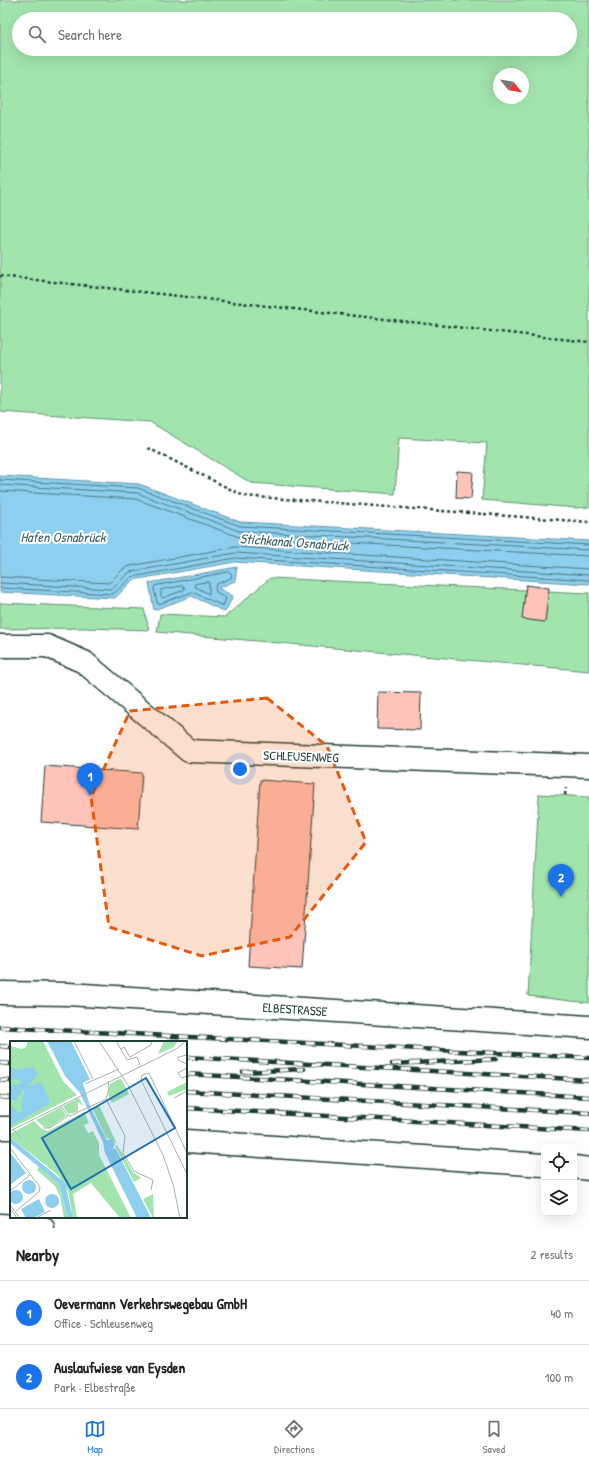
<!DOCTYPE html>
<meta charset="utf-8">
<style>
:root{--surface:#fff;--page:#f6f6f6;--text:#222;--muted:#767676;--line:#e0e0e0;--accent:#1a73e8}
body{margin:0;font-family:"Patrick Hand",sans-serif;background:var(--page);color:var(--text)}
.controls{position:absolute;right:12px;bottom:12px;display:grid;overflow:hidden;border-radius:8px;box-shadow:0 4px 16px #0002}
.controls button{width:36px;height:36px;display:grid;place-items:center;padding:0;border:0;border-bottom:1px solid var(--line);background:var(--surface);color:var(--text);font:20px sans-serif}
.compass{position:absolute;left:493px;top:68px;width:36px;height:36px;border-radius:50%;background:var(--surface);box-shadow:0 4px 16px #0002;rotate:120deg}
.you{position:absolute;left:240px;top:769px;width:14px;height:14px;margin:-10px;border:3px solid #fff;border-radius:50%;background:#1a73e8;box-shadow:0 0 0 6px #1a73e833}
.badge{display:grid;place-items:center;width:26px;height:26px;border-radius:50%;background:var(--accent);color:#fff;font-size:13px;font-weight:700}
.pin{position:absolute;translate:-50% -33px;filter:drop-shadow(0 1px 2px #0008)}
.pin::after{content:'';position:absolute;top:21px;width:14px;height:12px;background:inherit;clip-path:polygon(0 0,100% 0,50% 100%)}
.list{margin:0;padding:0;list-style:none}
h2{display:flex;justify-content:space-between;align-items:center;height:52px;margin:0;padding:0 16px;font-size:17px}
h2 small{font-size:13px;font-weight:400;color:var(--muted)}
.list li{display:grid;grid-template-columns:26px 1fr auto;gap:12px;align-items:center;box-sizing:border-box;height:64px;padding:0 16px;border-top:1px solid var(--line)}
.list b{display:block;font-size:15px;white-space:nowrap}
.list p{margin:0;font-size:13px;white-space:nowrap;color:var(--muted)}
.list em{font-size:13px;font-style:normal;color:var(--muted)}
.icon{flex:none;width:22px;height:22px;fill:none;stroke:currentColor;stroke-width:2;stroke-linecap:round;stroke-linejoin:round}
.map{position:relative;flex:none;width:589px;height:1228px;overflow:hidden}
.search{position:absolute;background:var(--surface);box-shadow:0 4px 16px #0002;left:12px;right:12px;top:12px;height:44px;display:flex;align-items:center;gap:10px;box-sizing:border-box;padding:0 14px;border-radius:22px;color:var(--muted);font-size:15px}
.sheet{height:180px;background:var(--surface)}
nav{display:flex;justify-content:space-around;align-items:center;box-sizing:border-box;height:56px;border-top:1px solid var(--line);background:var(--surface);font-size:11px;color:var(--muted)}
nav a{display:grid;justify-items:center;gap:2px}
nav .on{color:var(--accent)}
.map>svg:first-child{display:block}
.green{fill:#a2e4ae;stroke:#609071;fill-rule:evenodd}
.water{fill:#8ecfef;stroke:#6295a4}
.lines{fill:none;stroke-linecap:round;stroke-linejoin:round}
.shore{stroke:#4b777f;stroke-width:1}
.building{fill:#ffc3ba;stroke:#1f3d34}
.minor-casing{stroke:#1f3d34;stroke-width:25}
.path{stroke:#1f3d34;stroke-width:2.5;stroke-dasharray:3 3;stroke-linecap:butt}
.minor{stroke:#fff;stroke-width:22}
.rail-casing{stroke:#1f3d34;stroke-width:4.5}
.rail{stroke:#fff;stroke-width:3;stroke-dasharray:9;stroke-linecap:butt}
.marked{fill:#e8590c;fill-opacity:0.2;stroke:#e8590c;stroke-width:3;stroke-dasharray:8 5;stroke-linejoin:round}
.labels{text-anchor:middle;stroke-width:4;stroke-linejoin:round;paint-order:stroke}
.street-label{font-size:13px;fill:#1f3d34;stroke:#fff}
.water-label{font-size:14px;font-style:italic;fill:#3b6263;stroke:#fff}
.inset-road{fill:none;stroke:#a5b1ae;stroke-width:1}
.view{fill:#1f6fb2;fill-opacity:0.15;stroke:#1f6fb2;stroke-width:2}
.inset-edge{fill:none;stroke:#1f3d34;stroke-width:2}
</style>
<div class="map">
<svg width="589" height="1228" viewBox="0 0 589 1228">
<rect width="100%" height="100%" fill="#fff"/>
<filter id="ink" filterUnits="userSpaceOnUse"><feTurbulence type="fractalNoise" baseFrequency=".025" numOctaves="2"/><feDisplacementMap in="SourceGraphic" scale="8" xChannelSelector="R" yChannelSelector="G"/><feConvolveMatrix kernelMatrix="1 2 1 2 8 2 1 2 1" color-interpolation-filters="sRGB"/></filter>
<g filter="url(#ink)">
<path class="green" d="M 0,0 L 589,0 L 589,507 L 576,508 L 482,500 L 487,443 L 399,438 L 395,494 L 251,483 L 150,422 L 0,412 ZM 19,19 L 570,19 L 570,49 L 19,49 ZM 499,74 L 523,74 L 523,98 L 499,98 Z
M 270,578 L 589,593 L 589,671 L 157,632 L 160,614 L 225,617 Z
M 0,603 L 144,609 L 149,630 L 85,628 L 0,629 Z
M 539,794 L 589,797 L 589,1003 L 528,996 Z"/>
<path class="water" d="M 0,476 L 139,484 L 240,522 L 589,541 L 589,584 L 235,562 L 133,580 L 115,598 L 0,592 Z
M 237,567 L 235,581 L 218,588 L 233,596 L 225,612 L 192,596 L 154,610 L 149,583 Z"/>
<g class="lines">
<path class="shore" d="M 0,480 L 138,488 L 240,526 L 589,545
M 0,485 L 137,493 L 239,531 L 589,550
M 0,491 L 136,499 L 239,537 L 589,556
M 229,572 L 232,574 L 231,578 L 217,584 L 215,587 L 216,592 L 226,598 L 223,606 L 192,592 L 159,604 L 157,603 L 154,588 L 155,586 Z
M 0,577 L 109,583 L 123,569 L 130,566 L 235,547 L 589,569
M 209,582 L 209,594 L 194,586 L 195,584 Z
M 0,583 L 111,589 L 130,572 L 235,553 L 589,575
M 183,586 L 185,588 L 184,590 L 163,598 L 161,596 L 161,590 Z
M 0,588 L 113,594 L 132,577 L 235,558 L 589,580"/>
</g>
<path class="building" d="M 457,471 L 473,472 L 471,499 L 456,498 Z
M 526,585 L 549,588 L 545,622 L 522,619 Z
M 378,692 L 421,693 L 420,730 L 377,729 Z
M 45,766 L 142,773 L 138,829 L 41,822 Z
M 260,780 L 315,784 L 302,969 L 248,966 Z"/>
<g class="lines">
<g class="minor-casing">
<path id="minor" d="M 0,646 L 47,646 L 84,662 L 189,751 L 589,766
M 0,993 L 68,994 L 589,1027
M 0,1128 L 11,1128
M 186,1141 L 544,1165
M 574,1167 L 589,1169
M 0,1225 L 43,1228"/>
</g>
<path class="path" d="M 0,276 L 589,342
M 148,448 L 244,496 L 589,522
M 565,795 L 566,788"/>
<use href="#minor" class="minor"/>
<g class="rail-casing">
<path id="rail" d="M 0,1027 L 589,1058
M 0,1046 L 11,1047
M 186,1057 L 589,1080
M 0,1063 L 11,1064
M 392,1064 L 496,1059
M 243,1072 L 304,1069
M 186,1074 L 589,1097
M 0,1080 L 11,1081
M 186,1091 L 589,1113
M 0,1097 L 11,1098
M 186,1108 L 589,1131"/>
</g>
<use href="#rail" class="rail"/>
</g>
</g>
<path class="marked" d="M 267,698 L 327,746 L 366,842 L 290,937 L 202,956 L 109,927 L 91,797 L 130,711 Z"/>
<g class="labels">
<g class="street-label">
<text transform="translate(301 756) rotate(2)" y="5">SCHLEUSENWEG</text>
<text transform="translate(295 1009) rotate(4)" y="5">ELBESTRASSE</text>
</g>
<g class="water-label">
<text x="63" y="542">Hafen Osnabrück</text>
<text transform="translate(294 542) rotate(4)" y="5">Stichkanal Osnabrück</text>
</g>
</g>
<g transform="translate(10 1041)">
<rect width="177" height="177" fill="#fff"/>
<path d="M 18,0 L 33,0 L 53,40 L 67,54 L 0,88 L 0,5 L 12,8 L 16,6 ZM 154,0 L 167,1 L 164,6 L 148,13 ZM 109,38 L 112,39 L 119,53 L 102,62 L 98,54 L 100,43 ZM 177,41 L 177,48 L 159,55 L 157,51 ZM 69,57 L 73,65 L 68,61 L 68,71 L 58,73 L 53,65 ZM 89,64 L 107,103 L 96,96 L 82,67 ZM 51,66 L 56,75 L 39,87 L 34,86 L 26,79 ZM 74,71 L 79,82 L 74,84 L 78,92 L 83,90 L 89,102 L 89,114 L 121,177 L 110,177 L 81,142 L 63,153 L 67,177 L 63,177 L 58,150 L 48,134 L 0,96 L 0,93 L 24,80 L 32,88 L 38,90 ZM 107,104 L 123,131 L 131,137 L 124,141 L 105,105 ZM 29,126 L 49,143 L 58,177 L 54,177 L 50,155 L 45,145 L 27,129 ZM 143,153 L 144,177 L 143,177 L 133,158 Z" fill="#a2e4ae"/>
<path d="M 37,0 L 61,0 L 80,38 L 73,42 L 81,68 L 97,99 L 102,98 L 105,104 L 103,107 L 106,108 L 141,177 L 127,177 L 95,112 L 93,101 L 70,52 L 55,35 ZM 0,25 L 6,29 L 23,26 L 28,33 L 17,45 L 31,41 L 39,59 L 39,63 L 2,84 L 0,64 L 10,72 L 12,70 L 11,60 L 15,50 L 13,48 L 6,61 L 0,57 L 0,45 L 11,42 L 9,38 L 0,39 ZM 0,96 L 55,142 L 63,177 L 58,177 L 49,143 L 0,102 ZM 0,111 L 16,132 L 0,144 ZM12 146a7 7 0 1 1 14 0a7 7 0 1 1-14 0ZM-1 156a7 7 0 1 1 14 0a7 7 0 1 1-14 0ZM35 160a7 7 0 1 1 14 0a7 7 0 1 1-14 0ZM 29,158 L 35,171 L 23,177 L 16,177 L 11,168 Z" fill="#8ecfef"/>
<path class="inset-road" d="M 64,0 L 83,38M 89,0 L 118,44 L 153,114 L 163,143 L 170,177M 106,0 L 117,19 L 127,16 L 130,24M 111,8 L 114,6 L 120,16 L 141,4 L 142,0M 177,14 L 168,16 L 168,19 L 177,23M 177,27 L 168,32 L 172,37 L 177,35M 75,43 L 109,28M 164,57 L 177,50M 96,58 L 99,47 L 98,40M 51,64 L 57,74 L 60,75 L 96,58 L 115,95 L 113,112 L 124,130 L 143,139 L 141,149M 33,87 L 40,87 L 58,75M 3,88 L 11,97M 0,90 L 166,8 L 176,0M 0,107 L 30,146 L 29,151 L 6,170M 177,112 L 139,32 L 132,34 L 131,39 L 177,133M 0,150 L 20,134M 0,164 L 10,177M 0,167 L 7,177M 26,177 L 41,169"/>
<path class="view" d="M 136,37 L 165,87 L 61,148 L 32,97 Z"/>
<rect width="177" height="177" class="inset-edge"/>
</g>
</svg>
<div class="controls">
<button><svg class="icon" aria-label="locate" viewBox="0 0 24 24"><circle cx="12" cy="12" r="6"/><path d="M12 2v4M12 18v4M2 12h4M18 12h4"/></svg></button>
<button><svg class="icon" aria-label="layers" viewBox="0 0 24 24"><path d="M12 4l9 5-9 5-9-5zM3 14l9 5 9-5"/></svg></button>
</div>
<svg class="compass" viewBox="-18 -18 36 36"><path d="M0-13l5 13h-10z" fill="#e53935"/><path d="M0 13l5-13h-10z" fill="#767676"/></svg>
<div class="you"></div>
<div class="pin badge" style="left:90px;top:796px">1</div>
<div class="pin badge" style="left:561px;top:897px">2</div>
<div class="search"><svg class="icon" aria-label="search" viewBox="0 0 24 24"><circle cx="10" cy="10" r="6"/><path d="M15 15l6 6"/></svg>Search here</div>
</div>
<section class="sheet">
<h2>Nearby<small>2 results</small></h2>
<ul class="list">
<li><span class="badge">1</span><div><b>Oevermann Verkehrswegebau GmbH</b><p>Office · Schleusenweg</p></div><em>40 m</em></li>
<li><span class="badge">2</span><div><b>Auslaufwiese van Eysden</b><p>Park · Elbestraße</p></div><em>100 m</em></li>
</ul>
</section>
<nav>
<a class="on"><svg class="icon" aria-label="map" viewBox="0 0 24 24"><path d="M3 6l6-2 6 2 6-2v14l-6 2-6-2-6 2zM9 4v14M15 6v14"/></svg>Map</a>
<a><svg class="icon" aria-label="directions" viewBox="0 0 24 24"><path d="M12 3l9 9-9 9-9-9zM9 14v-3h6M13 9l2 2-2 2"/></svg>Directions</a>
<a><svg class="icon" aria-label="saved" viewBox="0 0 24 24"><path d="M7 4h10v16l-5-4-5 4z"/></svg>Saved</a>
</nav>
